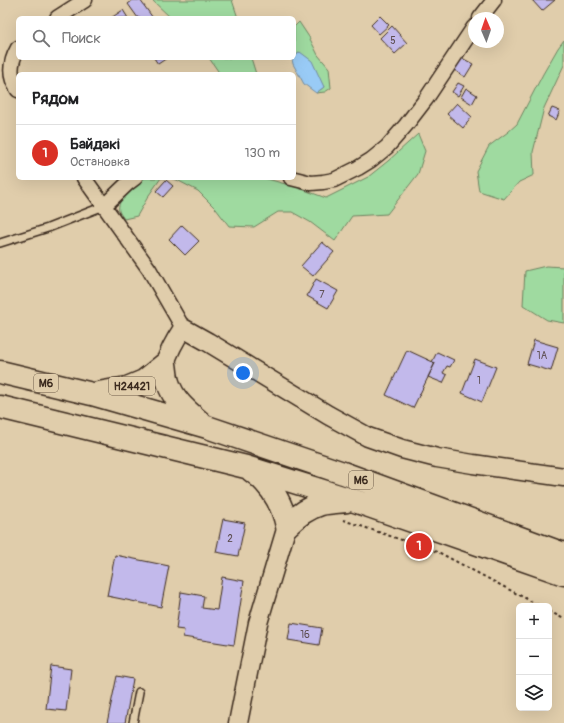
<!DOCTYPE html>
<html lang="ru">
<meta charset="utf-8">
<style>
:root{--surface:#fff;--page:#f2f2f2;--text:#202124;--muted:#757577;--line:#e0e0e0;--accent:#d93025}
body{margin:0;font-family:Pangolin,sans-serif;background:var(--page);color:var(--text)}
.controls{position:absolute;right:12px;bottom:12px;display:grid;overflow:hidden;border-radius:6px;box-shadow:0 4px 16px #0002}
.controls button{width:36px;height:36px;display:grid;place-items:center;padding:0;border:0;border-bottom:1px solid var(--line);background:var(--surface);color:var(--text);font:20px sans-serif}
.compass{position:absolute;left:468px;top:12px;width:36px;height:36px;border-radius:50%;background:var(--surface);box-shadow:0 4px 16px #0002;rotate:358deg}
.you{position:absolute;left:243px;top:373px;width:14px;height:14px;margin:-10px;border:3px solid #fff;border-radius:50%;background:#1a73e8;box-shadow:0 0 0 6px #1a73e833}
.badge{display:grid;place-items:center;width:26px;height:26px;border-radius:50%;background:var(--accent);color:#fff;font-size:13px;font-weight:700}
.pin{position:absolute;translate:-50% -50%;border:2px solid #fff;box-shadow:0 1px 4px #0006}
.list{margin:0;padding:0;list-style:none}
h2{display:flex;justify-content:space-between;align-items:center;height:52px;margin:0;padding:0 16px;font-size:17px}
h2 small{font-size:13px;font-weight:400;color:var(--muted)}
.list li{display:grid;grid-template-columns:26px 1fr auto;gap:12px;align-items:center;box-sizing:border-box;height:56px;padding:0 16px;border-top:1px solid var(--line)}
.list b{display:block;font-size:15px;white-space:nowrap}
.list p{margin:0;font-size:13px;white-space:nowrap;color:var(--muted)}
.list em{font-size:13px;font-style:normal;color:var(--muted)}
.icon{flex:none;width:22px;height:22px;fill:none;stroke:currentColor;stroke-width:2;stroke-linecap:round;stroke-linejoin:round}
.map{position:relative;flex:none;width:564px;height:723px;overflow:hidden}
.search{position:absolute;background:var(--surface);box-shadow:0 4px 16px #0002;left:16px;top:16px;width:280px;height:44px;display:flex;align-items:center;gap:10px;box-sizing:border-box;padding:0 14px;border-radius:6px;color:var(--muted);font-size:15px}
.panel{position:absolute;background:var(--surface);box-shadow:0 4px 16px #0002;left:16px;top:72px;width:280px;height:108px;border-radius:6px}
.map>svg:first-child{display:block}
.green{fill:#9fdaa0;stroke:#6d825f}
.water{fill:#99cbf6;stroke:#738ba0}
.building{fill:#c2b9eb;stroke:#3b2a1e}
.lines{fill:none;stroke-linecap:round;stroke-linejoin:round}
.service-casing{stroke:#3b2a1e;stroke-width:10}
.minor-casing{stroke:#3b2a1e;stroke-width:17}
.tertiary-casing{stroke:#3b2a1e;stroke-width:21}
.trunk-casing{stroke:#3b2a1e;stroke-width:25}
.path{stroke:#3b2a1e;stroke-width:2;stroke-dasharray:3 3;stroke-linecap:butt}
.service{stroke:#e0cdab;stroke-width:7}
.minor{stroke:#e0cdab;stroke-width:14}
.tertiary{stroke:#e0cdab;stroke-width:18}
.trunk{stroke:#e0cdab;stroke-width:22}
.labels{text-anchor:middle;stroke-width:3;stroke-linejoin:round;paint-order:stroke}
.number-label{font-size:10px;fill:#5d4e51}
.shield{fill:#e0cdab;stroke:#6c5b48;stroke-width:1}
.shield-label{font-size:11px;font-weight:bold;fill:#3b2a1e}
</style>
<div class="map">
<svg width="564" height="723" viewBox="0 0 564 723">
<rect width="100%" height="100%" fill="#e0cdab"/>
<filter id="ink" filterUnits="userSpaceOnUse"><feTurbulence type="fractalNoise" baseFrequency=".025" numOctaves="2"/><feDisplacementMap in="SourceGraphic" scale="8" xChannelSelector="R" yChannelSelector="G"/><feConvolveMatrix kernelMatrix="1 2 1 2 8 2 1 2 1" color-interpolation-filters="sRGB"/></filter>
<g filter="url(#ink)">
<path class="green" d="M 152,0 L 232,0 L 238,18 L 171,18 Z
M 299,22 L 309,37 L 318,55 L 329,68 L 331,88 L 325,92 L 316,93 L 324,87 L 300,52 L 294,57 L 294,27 Z
M 564,40 L 564,65 L 544,108 L 533,152 L 534,175 L 519,182 L 504,199 L 479,191 L 476,171 L 489,146 L 508,132 L 517,124 L 543,74 L 558,48 Z
M 209,58 L 251,58 L 256,74 L 218,74 L 218,71 Z
M 418,134 L 425,151 L 418,174 L 387,214 L 352,216 L 335,241 L 310,222 L 292,212 L 278,212 L 254,227 L 229,226 L 216,209 L 198,191 L 177,180 L 169,178 L 161,178 L 149,195 L 137,216 L 124,219 C 123,217 120,214 119,211 C 116,199 134,185 142,178 L 264,178 L 296,187 L 326,198 L 368,177 L 388,161 Z
M 546,266 L 564,267 L 564,323 L 547,320 L 523,305 L 525,271 Z"/>
<path class="water" d="M 300,52 L 312,61 L 324,87 L 316,93 L 304,84 L 293,64 L 292,59 Z"/>
<path class="building" d="M 133,0 L 140,0 L 153,18 L 138,18 L 128,4 Z
M 532,0 L 555,0 L 542,11 Z
M 123,10 L 128,18 L 111,18 Z
M 380,16 L 389,25 L 379,34 L 371,25 Z
M 392,26 L 407,43 L 395,54 L 380,38 Z
M 154,58 L 167,58 L 158,64 Z
M 462,58 L 473,64 L 465,77 L 454,70 Z
M 458,83 L 464,86 L 458,96 L 452,92 Z
M 466,88 L 477,95 L 472,104 L 461,97 Z
M 457,103 L 472,117 L 463,128 L 447,114 Z
M 552,108 L 560,111 L 556,120 L 548,116 Z
M 166,180 L 173,186 L 163,197 L 156,191 Z
M 182,225 L 199,241 L 185,255 L 169,239 Z
M 322,242 L 334,252 L 313,276 L 301,266 Z
M 316,279 L 338,291 L 328,308 L 307,296 Z
M 534,340 L 558,347 L 551,371 L 527,364 Z
M 407,350 L 435,363 L 413,408 L 386,395 Z
M 437,352 L 454,360 L 450,367 L 447,366 L 443,373 L 447,375 L 443,383 L 428,377 L 435,363 L 432,362 Z
M 475,359 L 496,367 L 482,402 L 462,393 Z
M 223,519 L 245,523 L 238,556 L 216,552 Z
M 115,555 L 169,566 L 161,607 L 107,596 Z
M 222,577 L 244,581 L 234,645 L 183,637 L 184,630 L 176,629 L 181,592 L 204,596 L 202,608 L 217,610 Z
M 291,623 L 322,628 L 319,645 L 288,640 Z
M 51,666 L 71,669 L 66,711 L 46,709 Z
M 117,676 L 133,679 L 125,723 L 107,723 Z"/>
<g class="lines">
<g class="service-casing">
<path id="service" d="M 0,243 L 48,228 L 104,206
M 133,723 L 139,692"/>
</g>
<g class="minor-casing">
<path id="minor" d="M 57,18 L 85,0
M 480,18 L 494,0
M 18,48 C 10,62 8,76 18,90
M 84,178 L 149,269 L 183,328
M 291,178 L 311,183 L 323,182 L 334,180 L 358,168 L 371,160 L 387,147 L 406,125 L 426,99 L 474,27
M 104,206 L 127,184 L 135,178"/>
</g>
<g class="tertiary-casing">
<path id="tertiary" d="M 165,364 C 169,350 175,340 183,328 L 208,342 L 328,415 L 368,437 L 402,449 L 437,458 L 473,464 L 564,477
M 238,723 L 258,623 L 287,526"/>
</g>
<g class="trunk-casing">
<path id="trunk" d="M 165,364 C 166,370 166,376 168,382 C 173,400 187,411 201,423
M 0,372 L 92,394 L 207,427 L 343,473 L 564,554
M 98,393 L 127,388 L 144,381 L 165,364
M 0,407 L 246,467 L 352,500 L 564,574
M 252,471 C 272,485 282,503 287,526
M 287,526 C 297,516 308,508 321,504 C 329,502 338,502 347,501"/>
</g>
<path class="path" d="M 343,520 L 440,553 L 540,606
M 549,611 L 564,619"/>
<use href="#service" class="service"/>
<use href="#minor" class="minor"/>
<use href="#tertiary" class="tertiary"/>
<use href="#trunk" class="trunk"/>
</g>
</g>
<g class="labels">
<g class="number-label">
<text x="393" y="44">5</text>
<text x="322" y="298">7</text>
<text x="542" y="359">1А</text>
<text x="479" y="384">1</text>
<text x="230" y="542">2</text>
<text x="305" y="638">16</text>
</g>
<g class="shield">
<rect x="34" y="374" width="24" height="18" rx="3"/>
<rect x="109" y="377" width="46" height="18" rx="3"/>
<rect x="349" y="471" width="24" height="18" rx="3"/>
</g>
<g class="shield-label">
<text x="46" y="387">М6</text>
<text x="132" y="390">Н24421</text>
<text x="361" y="484">М6</text>
</g>
</g>
</svg>
<div class="controls">
<button>+</button>
<button>−</button>
<button><svg class="icon" aria-label="layers" viewBox="0 0 24 24"><path d="M12 4l9 5-9 5-9-5zM3 14l9 5 9-5"/></svg></button>
</div>
<svg class="compass" viewBox="-18 -18 36 36"><path d="M0-13l5 13h-10z" fill="#e53935"/><path d="M0 13l5-13h-10z" fill="#757577"/></svg>
<div class="you"></div>
<div class="pin badge" style="left:419px;top:546px">1</div>
<div class="search"><svg class="icon" aria-label="search" viewBox="0 0 24 24"><circle cx="10" cy="10" r="6"/><path d="M15 15l6 6"/></svg>Поиск</div>
<section class="panel">
<h2>Рядом<small></small></h2>
<ul class="list">
<li><span class="badge">1</span><div><b>Байдакі</b><p>Остановка</p></div><em>130 m</em></li>
</ul>
</section>
</div>
